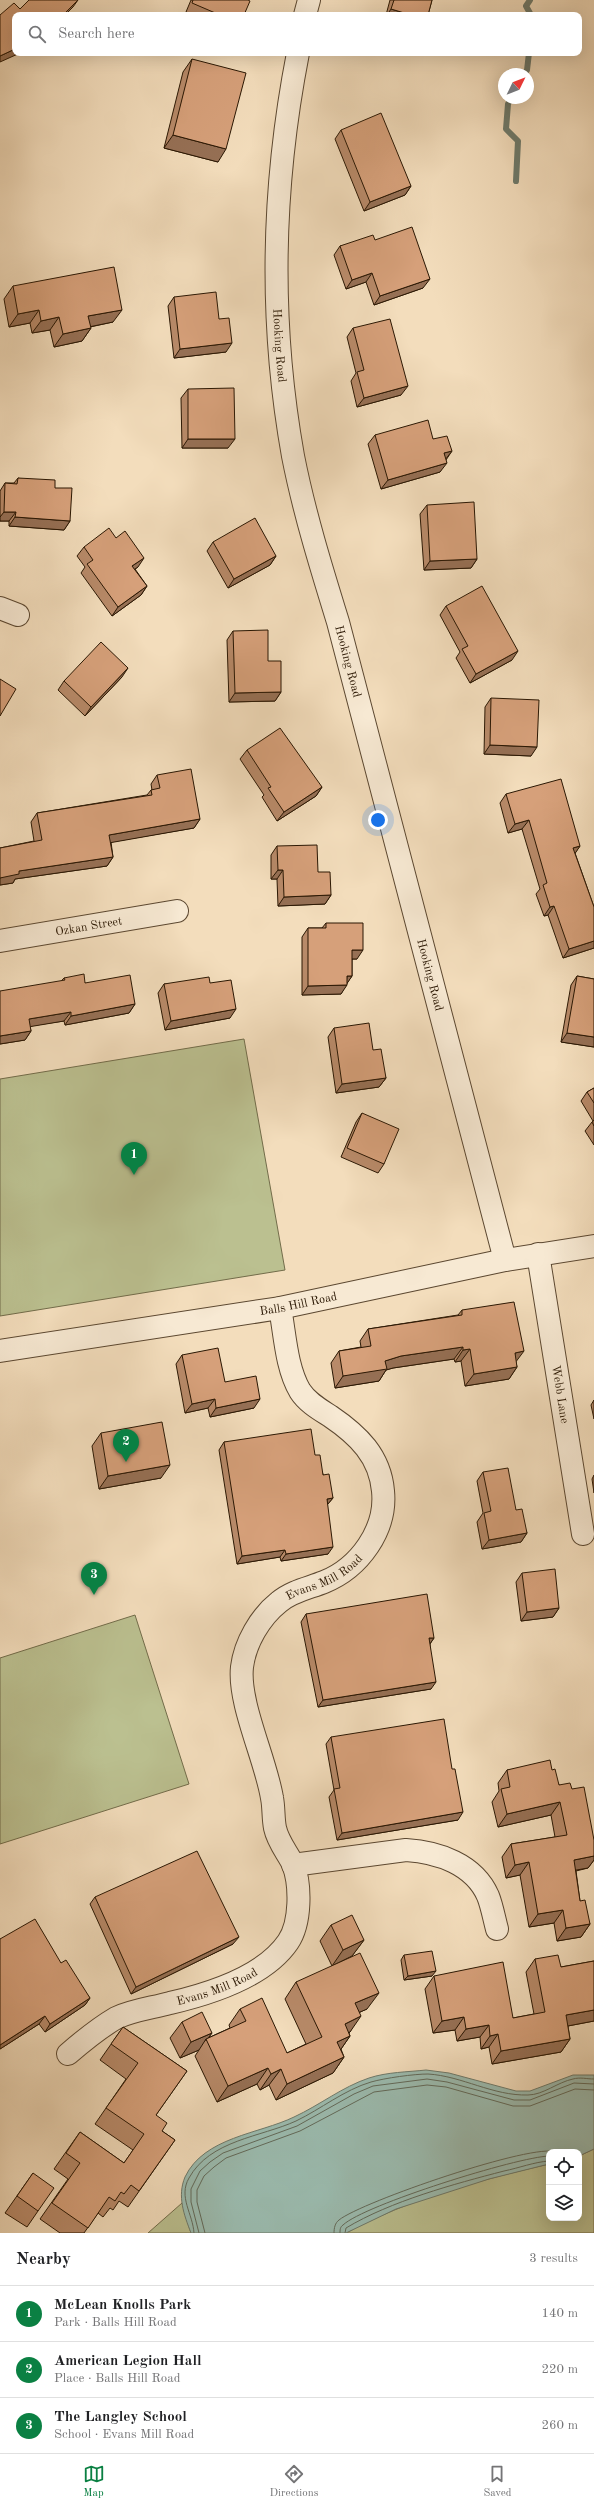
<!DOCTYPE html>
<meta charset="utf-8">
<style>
:root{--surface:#fff;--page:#f2f2f2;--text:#202124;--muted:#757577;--line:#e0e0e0;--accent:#0b8043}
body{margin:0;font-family:"Old Standard TT",serif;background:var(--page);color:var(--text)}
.controls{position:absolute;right:12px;bottom:12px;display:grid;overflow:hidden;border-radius:8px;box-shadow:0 4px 16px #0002}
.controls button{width:36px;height:36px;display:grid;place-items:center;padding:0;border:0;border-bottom:1px solid var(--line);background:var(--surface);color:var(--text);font:20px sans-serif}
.compass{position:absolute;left:498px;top:68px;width:36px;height:36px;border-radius:50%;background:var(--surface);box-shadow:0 4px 16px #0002;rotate:47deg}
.you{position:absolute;left:378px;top:820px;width:14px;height:14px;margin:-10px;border:3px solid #fff;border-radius:50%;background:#1a73e8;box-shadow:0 0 0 6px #1a73e833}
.badge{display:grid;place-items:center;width:26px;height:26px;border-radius:50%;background:var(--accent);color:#fff;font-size:13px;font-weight:700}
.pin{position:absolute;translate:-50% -33px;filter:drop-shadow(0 1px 2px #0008)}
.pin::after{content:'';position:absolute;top:21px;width:14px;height:12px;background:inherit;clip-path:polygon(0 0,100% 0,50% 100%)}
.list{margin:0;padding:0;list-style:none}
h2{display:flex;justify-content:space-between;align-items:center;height:52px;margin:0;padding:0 16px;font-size:17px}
h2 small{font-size:13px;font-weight:400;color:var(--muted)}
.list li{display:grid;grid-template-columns:26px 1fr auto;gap:12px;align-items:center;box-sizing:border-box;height:56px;padding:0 16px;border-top:1px solid var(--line)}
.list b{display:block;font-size:15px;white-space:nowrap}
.list p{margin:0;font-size:13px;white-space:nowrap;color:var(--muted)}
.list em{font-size:13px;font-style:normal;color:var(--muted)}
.icon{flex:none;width:22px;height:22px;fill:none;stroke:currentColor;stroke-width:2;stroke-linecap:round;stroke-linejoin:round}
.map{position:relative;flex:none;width:594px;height:2233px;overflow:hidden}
.search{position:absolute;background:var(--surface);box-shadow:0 4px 16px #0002;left:12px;right:12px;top:12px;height:44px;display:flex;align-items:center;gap:10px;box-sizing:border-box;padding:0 14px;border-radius:8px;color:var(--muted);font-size:15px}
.sheet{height:220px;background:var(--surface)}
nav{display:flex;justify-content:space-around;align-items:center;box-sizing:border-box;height:56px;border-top:1px solid var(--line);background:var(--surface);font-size:11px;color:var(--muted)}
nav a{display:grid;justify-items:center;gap:2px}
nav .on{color:var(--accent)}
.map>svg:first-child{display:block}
.green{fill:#bbc090;stroke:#726c4a}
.water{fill:#9bbcb0;stroke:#6e7a6b}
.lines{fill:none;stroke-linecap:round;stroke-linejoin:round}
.shore{stroke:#626a5a;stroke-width:1}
.stream{stroke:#6e7a6b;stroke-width:6}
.minor-casing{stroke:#5c4831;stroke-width:24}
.tertiary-casing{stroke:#5c4831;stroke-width:24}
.minor{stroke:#f7e9d3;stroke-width:22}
.tertiary{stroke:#f7e9d3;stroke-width:22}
.wall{fill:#b88a69;stroke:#2a1703}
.shaded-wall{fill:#967055;stroke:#2a1703}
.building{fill:#d6a07a;stroke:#2a1703}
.labels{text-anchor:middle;stroke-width:3;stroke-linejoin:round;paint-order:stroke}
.street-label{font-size:12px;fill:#2a1703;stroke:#f7e9d3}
</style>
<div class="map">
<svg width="594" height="2233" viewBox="0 0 594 2233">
<rect width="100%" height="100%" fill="#f3ddbc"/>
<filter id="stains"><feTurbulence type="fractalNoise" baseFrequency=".005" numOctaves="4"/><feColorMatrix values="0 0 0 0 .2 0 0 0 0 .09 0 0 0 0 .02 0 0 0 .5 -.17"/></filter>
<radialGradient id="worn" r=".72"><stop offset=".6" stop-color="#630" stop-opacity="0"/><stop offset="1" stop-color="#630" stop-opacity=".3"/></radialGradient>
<path class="green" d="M 244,1039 L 285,1270 L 0,1316 L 0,1079 Z
M 135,1615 L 189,1784 L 0,1844 L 0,1658 Z
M 594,2149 L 594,2233 L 346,2233 C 408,2199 480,2180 549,2164 L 549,2218 L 579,2218 L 579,2156 Z
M 182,2203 L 191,2233 L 148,2233 Z"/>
<path class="water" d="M 426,2070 L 449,2073 L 516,2091 L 530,2091 L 573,2075 L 594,2075 L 594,2149 L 579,2156 L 579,2152 L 549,2152 L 549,2164 L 489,2179 L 396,2209 L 346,2233 L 191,2233 C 184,2215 177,2196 185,2177 C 204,2137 259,2134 294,2117 C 320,2105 342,2087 369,2078 C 387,2072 408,2072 426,2070 Z"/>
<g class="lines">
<path class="shore" d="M 194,2233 C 193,2214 178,2197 189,2178 C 210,2140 261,2137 296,2121 C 321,2109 344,2090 371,2082 C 385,2078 414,2074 428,2074 C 462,2076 493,2096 528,2095 C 543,2095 558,2082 573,2079 C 580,2077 587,2079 594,2079
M 199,2233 L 191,2202 L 191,2189 L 200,2171 L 210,2162 L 223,2153 L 297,2126 L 354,2094 L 373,2086 L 427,2079 L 447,2082 L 514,2100 L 530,2100 L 574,2083 L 594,2084
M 205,2233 L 197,2202 L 197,2190 L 204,2176 L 214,2167 L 226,2158 L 300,2131 L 374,2092 L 427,2085 L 446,2087 L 513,2106 L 530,2106 L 575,2089 L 594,2090
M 334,2233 C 334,2228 335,2223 339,2220 C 361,2202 535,2142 556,2152
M 340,2233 C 340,2230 340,2227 343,2225 C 364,2205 517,2157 549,2156
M 345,2233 L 346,2228 C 391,2201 454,2184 504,2171 C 519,2168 534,2162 549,2161"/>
<path class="stream" d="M 530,0 L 526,6 L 531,15
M 524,74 L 527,70 L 529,53
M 511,98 L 508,104 L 506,129 L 518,141 L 516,181"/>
<g class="minor-casing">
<g id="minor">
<path d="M 305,15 L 309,0"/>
<path id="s1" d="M 298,53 C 272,186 269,322 293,456 C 304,512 321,567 338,622 L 505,1260"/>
<path d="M 0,608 L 18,615"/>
<path id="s2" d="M 0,941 L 177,911"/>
<path id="s3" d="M 538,1254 L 583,1534"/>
<path d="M 293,1865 L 406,1850 C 438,1852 474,1864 488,1896 C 492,1906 494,1918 497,1929"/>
<path id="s4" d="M 68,2054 C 83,2041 99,2028 116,2018 C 133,2010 152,2008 170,2003 C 209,1994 264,1977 288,1942 C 301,1923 301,1885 293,1864 C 287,1852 278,1842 275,1828 C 273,1818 274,1808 272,1798 C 266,1760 238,1703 242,1667 C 245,1643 260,1617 279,1602 C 292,1591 309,1588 324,1582 C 359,1568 387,1530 383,1491 C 380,1456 358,1435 330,1416 C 319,1409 307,1402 300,1391 C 286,1367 285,1334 280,1308"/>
</g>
</g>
<g class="tertiary-casing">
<g id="tertiary">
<path id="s5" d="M 0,1351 L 280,1308 L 505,1260 L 594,1246"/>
</g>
</g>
<use href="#minor" class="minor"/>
<use href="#tertiary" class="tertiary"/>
</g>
<path class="wall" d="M 191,0 L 248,0 L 244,15 L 194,15 L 186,12 Z
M 390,0 L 432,0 L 428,15 L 386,15 Z
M 192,59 L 218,162 L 164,148 L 183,72 Z
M 341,130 L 411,186 L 405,195 L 364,211 L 335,139 Z
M 375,240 L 423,288 L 374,305 L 366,282 L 346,289 L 334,255 L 340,246 Z
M 13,286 L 113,322 L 90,327 L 91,328 L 82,341 L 54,347 L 50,330 L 32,333 L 30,323 L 9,327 L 4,299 Z
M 174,297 L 219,319 L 226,352 L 174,358 L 168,306 Z
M 353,328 L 401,395 L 357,407 L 351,381 L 356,373 L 347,337 Z
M 188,389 L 228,448 L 182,448 L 181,398 Z
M 375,435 L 433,439 L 452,451 L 446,460 L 440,472 L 381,489 L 368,444 Z
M 18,478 L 55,488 L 70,521 L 64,530 L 9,526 L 9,521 L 0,521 L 0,491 L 5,483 L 14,483 Z
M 427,505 L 477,559 L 471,568 L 424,570 L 420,514 Z
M 213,542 L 276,556 L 270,565 L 228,588 L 207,551 Z
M 84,547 L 138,567 L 135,569 L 147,586 L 141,595 L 112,616 L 81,573 L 85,567 L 77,556 Z
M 446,606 L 512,660 L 470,683 L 456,658 L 460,652 L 440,615 Z
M 233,631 L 281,692 L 275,701 L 229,702 L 227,640 Z
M 122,677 L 85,716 L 58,690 L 64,681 Z
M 491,698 L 531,756 L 484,754 L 485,707 Z
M 247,750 L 322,787 L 316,796 L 277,821 L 262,797 L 264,795 L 240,759 Z
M 157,775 L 200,819 L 194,828 L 111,842 L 113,857 L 107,866 L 15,879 L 13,883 L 0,885 L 0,848 L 34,841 L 31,822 L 37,813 L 147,795 L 151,790 L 152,790 L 151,784 Z
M 506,794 L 580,846 L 575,853 L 594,907 L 594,948 L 563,958 L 548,915 L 544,916 L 536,894 L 540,889 L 522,829 L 508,833 L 500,803 Z
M 277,846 L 318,872 L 331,895 L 325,904 L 278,906 L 277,879 L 271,879 L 271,855 Z
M 326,923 L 357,959 L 352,959 L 352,976 L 347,983 L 341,994 L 302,995 L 302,937 L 308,928 L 322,928 Z
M 577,976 L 594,979 L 594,1047 L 561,1042 L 571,985 Z
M 64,978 L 85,983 L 135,1004 L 129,1013 L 65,1025 L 64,1021 L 30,1026 L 31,1031 L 25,1040 L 0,1044 Z
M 210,983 L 230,1018 L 165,1030 L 158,993 L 164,984 Z
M 334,1028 L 373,1050 L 386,1078 L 379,1087 L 336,1093 L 328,1037 Z
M 594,1088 L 594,1145 L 585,1131 L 592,1122 L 593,1121 L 581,1101 L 587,1092 Z
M 362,1113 L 384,1164 L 378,1173 L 341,1157 L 356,1122 Z
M 462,1310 L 516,1362 L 517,1367 L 509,1379 L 465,1386 L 461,1361 L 455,1362 L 454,1359 L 393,1368 L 386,1370 L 379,1381 L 335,1388 L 331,1363 L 339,1351 L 361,1347 L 360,1341 L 368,1329 L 458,1315 Z
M 182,1355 L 225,1382 L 254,1408 L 210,1417 L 208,1408 L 185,1413 L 176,1364 Z
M 594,1400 L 594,1419 L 591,1405 Z
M 101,1433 L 161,1478 L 99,1489 L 92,1446 Z
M 224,1442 L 315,1455 L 333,1498 L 327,1505 L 328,1554 L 281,1561 L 280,1557 L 237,1564 L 219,1450 Z
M 483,1472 L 516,1510 L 527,1533 L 521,1542 L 482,1549 L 477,1522 L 483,1513 L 477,1481 Z
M 594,1475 L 594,1493 L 592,1479 Z
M 522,1573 L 559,1608 L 553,1617 L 521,1621 L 516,1582 Z
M 306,1614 L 434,1638 L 430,1644 L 431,1689 L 318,1707 L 301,1622 Z
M 331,1737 L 458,1820 L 337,1840 L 329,1797 L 334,1790 L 326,1744 Z
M 507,1770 L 552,1770 L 559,1785 L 572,1789 L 594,1840 L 594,1860 L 588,1868 L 576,1871 L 580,1901 L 590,1924 L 581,1937 L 557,1941 L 554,1923 L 529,1927 L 520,1875 L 506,1878 L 502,1857 L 511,1844 L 555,1837 L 551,1815 L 498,1827 L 492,1802 L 499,1791 L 498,1783 Z
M 95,1897 L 233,1944 L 131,1994 L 90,1904 Z
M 331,1925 L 364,1940 L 352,1956 L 332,1966 L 320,1941 Z
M 0,1939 L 61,1963 L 90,1998 L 85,2005 L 45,2032 L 39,2024 L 0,2049 Z
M 404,1955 L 432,1976 L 404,1980 L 401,1960 Z
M 535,1959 L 561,1967 L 594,1961 L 594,2021 L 568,2026 L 570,2039 L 561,2052 L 492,2064 L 489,2047 L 481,2049 L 480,2037 L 457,2041 L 455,2030 L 433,2033 L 425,1989 L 434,1976 L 513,2018 L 534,2014 L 526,1972 Z
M 296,1982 L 367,2009 L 360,2012 L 350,2032 L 349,2033 L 350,2036 L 341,2049 L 344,2057 L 333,2073 L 276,2100 L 269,2085 L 260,2090 L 257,2084 L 217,2102 L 195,2056 L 199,2050 L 180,2058 L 170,2038 L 182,2022 L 212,2033 L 208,2038 L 230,2028 L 229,2025 L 240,2009 L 287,2053 L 306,2044 L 285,1999 Z
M 123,2027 L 187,2071 L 156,2115 L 162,2131 L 175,2140 L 128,2207 L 119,2201 L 113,2210 L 110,2208 L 103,2217 L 98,2213 L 84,2233 L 60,2233 L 40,2219 L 68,2179 L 54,2169 L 80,2132 L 124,2163 L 133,2150 L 95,2124 L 126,2079 L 100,2060 Z
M 33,2173 L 38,2211 L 27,2227 L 5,2213 Z"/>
<path class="shaded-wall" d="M 78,0 L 73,7 L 65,15 L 63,15 Z
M 391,9 L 411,15 L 387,15 Z
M 15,49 L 15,53 L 20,53 L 0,62 L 0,56 Z
M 173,135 L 226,149 L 218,162 L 164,148 Z
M 411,186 L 405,195 L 364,211 L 370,202 Z
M 372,273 L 366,282 L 346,289 L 352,280 Z
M 430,279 L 423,288 L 374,305 L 380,296 Z
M 39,310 L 30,323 L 9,327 L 18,314 Z
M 122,310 L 113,322 L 79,329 L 88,316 Z
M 59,317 L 50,330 L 32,333 L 41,321 Z
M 91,328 L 82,341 L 54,347 L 63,334 Z
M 232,343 L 226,352 L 174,358 L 180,349 Z
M 408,386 L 401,395 L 357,407 L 364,398 Z
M 188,439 L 235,439 L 228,448 L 182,448 Z
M 452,451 L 445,460 L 444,453 Z
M 447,463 L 440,472 L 381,489 L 388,480 Z
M 4,512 L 16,512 L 9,521 L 0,521 L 0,517 Z
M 15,517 L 70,521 L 64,530 L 9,526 Z
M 276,556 L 270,565 L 228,588 L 234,579 Z
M 144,558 L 138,567 L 126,575 L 132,566 Z
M 477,559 L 471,568 L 424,570 L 430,561 Z
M 147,586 L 141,595 L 112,616 L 118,607 Z
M 518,651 L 512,660 L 470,683 L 476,674 Z
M 128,668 L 122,677 L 85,716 L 91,707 Z
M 281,692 L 275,701 L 229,702 L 235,693 Z
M 490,745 L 537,747 L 531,756 L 484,754 Z
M 322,787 L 316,796 L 277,821 L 284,812 Z
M 200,819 L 194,828 L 103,844 L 109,835 Z
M 529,820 L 522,829 L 508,833 L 515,824 Z
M 580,846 L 574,855 L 573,848 Z
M 113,857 L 107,866 L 15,879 L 13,883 L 0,885 L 0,878 L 19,871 Z
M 278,870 L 283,870 L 277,879 L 271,879 Z
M 331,895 L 325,904 L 278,906 L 284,897 Z
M 554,906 L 548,915 L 544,916 L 550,907 Z
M 594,941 L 594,948 L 563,958 L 569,949 Z
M 352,950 L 363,950 L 357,959 L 345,959 Z
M 347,976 L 352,976 L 346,985 Z
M 347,985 L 341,994 L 302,995 L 308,986 Z
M 135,1004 L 129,1013 L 65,1025 L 71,1016 Z
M 236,1009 L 230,1018 L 165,1030 L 171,1021 Z
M 71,1012 L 64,1021 L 22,1028 L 29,1019 Z
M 31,1031 L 25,1040 L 0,1044 L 0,1036 Z
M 567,1033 L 594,1037 L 594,1047 L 561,1042 Z
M 386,1078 L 379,1087 L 336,1093 L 342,1084 Z
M 463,1347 L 454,1359 L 393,1368 L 386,1370 L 379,1381 L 335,1388 L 343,1376 L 385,1361 L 401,1356 Z
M 470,1349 L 461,1361 L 455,1362 L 463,1350 Z
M 524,1351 L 515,1363 L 515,1353 Z
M 517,1367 L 509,1379 L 465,1386 L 474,1374 Z
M 215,1399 L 208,1408 L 185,1413 L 192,1404 Z
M 260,1399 L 254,1408 L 210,1417 L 216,1408 Z
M 170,1465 L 161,1478 L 99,1489 L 108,1476 Z
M 333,1498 L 327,1505 L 327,1499 Z
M 527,1533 L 521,1542 L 482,1549 L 489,1540 Z
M 333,1547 L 328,1554 L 281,1561 L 286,1554 Z
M 285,1550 L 280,1557 L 237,1564 L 242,1556 Z
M 559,1608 L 553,1617 L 521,1621 L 527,1612 Z
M 429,1638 L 434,1638 L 429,1645 Z
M 436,1682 L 431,1689 L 318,1707 L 323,1700 Z
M 560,1802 L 551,1815 L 498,1827 L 507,1814 Z
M 463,1812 L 458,1820 L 337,1840 L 342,1833 Z
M 594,1856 L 594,1860 L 588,1868 L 565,1872 L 574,1860 Z
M 529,1862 L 520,1875 L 506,1878 L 515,1865 Z
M 563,1910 L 554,1923 L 529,1927 L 538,1914 Z
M 590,1924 L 581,1937 L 557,1941 L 566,1928 Z
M 239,1937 L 233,1944 L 131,1994 L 136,1987 Z
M 364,1940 L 352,1956 L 332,1966 L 343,1950 Z
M 436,1971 L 432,1976 L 404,1980 L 408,1976 Z
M 379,1993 L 367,2009 L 344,2019 L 355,2003 Z
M 90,1998 L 85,2005 L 45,2032 L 50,2024 Z
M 594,2010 L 594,2021 L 557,2028 L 566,2015 Z
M 45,2016 L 39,2024 L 0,2049 L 0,2045 Z
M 361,2016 L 350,2032 L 333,2040 L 345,2024 Z
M 464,2017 L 455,2030 L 433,2033 L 442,2021 Z
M 489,2025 L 480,2037 L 457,2041 L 466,2029 Z
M 212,2033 L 206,2041 L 206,2039 L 199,2050 L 180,2058 L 191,2042 Z
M 498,2034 L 489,2047 L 481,2049 L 490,2036 Z
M 350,2036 L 339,2052 L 337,2042 Z
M 570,2039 L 561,2052 L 492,2064 L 501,2051 Z
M 344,2057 L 333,2073 L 276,2100 L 287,2084 Z
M 268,2068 L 257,2084 L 217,2102 L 228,2086 Z
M 281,2069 L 269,2085 L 260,2090 L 271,2074 Z"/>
<path class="building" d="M 29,0 L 78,0 L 63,15 L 15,15 L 15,49 L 0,56 L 0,15 L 14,3 L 20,9 Z
M 193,0 L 248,0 L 250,1 L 244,15 L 220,15 L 192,3 Z
M 394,0 L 432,0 L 428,15 L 411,15 L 391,9 Z
M 192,59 L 246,73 L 226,149 L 173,135 Z
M 381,113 L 411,186 L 370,202 L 341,130 Z
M 412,227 L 430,279 L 380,296 L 372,273 L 352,280 L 340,246 L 373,235 L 375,240 Z
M 114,267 L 122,310 L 88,316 L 91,328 L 63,334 L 59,317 L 41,321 L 39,310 L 18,314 L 13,286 Z
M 216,292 L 219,319 L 229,318 L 232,343 L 180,349 L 174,297 Z
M 390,319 L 408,386 L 364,398 L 357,372 L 364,370 L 353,328 Z
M 234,388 L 235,439 L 188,439 L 188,389 Z
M 428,420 L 433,439 L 447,436 L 452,451 L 444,453 L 447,463 L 388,480 L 375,435 Z
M 18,478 L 55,480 L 55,488 L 72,488 L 70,521 L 15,517 L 16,512 L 4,512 L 5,483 L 17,484 Z
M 474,502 L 477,559 L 430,561 L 427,505 Z
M 255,518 L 276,556 L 234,579 L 213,542 Z
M 109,528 L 116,538 L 125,531 L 144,558 L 132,566 L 147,586 L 118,607 L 87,564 L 93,560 L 84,547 Z
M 482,586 L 518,651 L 476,674 L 462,649 L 468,646 L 446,606 Z
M 268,630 L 268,661 L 281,661 L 281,692 L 235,693 L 233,631 Z
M 101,642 L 128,668 L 91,707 L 64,681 Z
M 0,679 L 16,689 L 0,716 Z
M 491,698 L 539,700 L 537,747 L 490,745 Z
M 280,728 L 322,787 L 284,812 L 268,788 L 271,787 L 247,750 Z
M 191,769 L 200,819 L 109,835 L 113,857 L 19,871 L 19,874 L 0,878 L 0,848 L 42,840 L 37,813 L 152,795 L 151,790 L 160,788 L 157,775 Z
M 561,779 L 580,846 L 573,848 L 594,907 L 594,941 L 569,949 L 554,906 L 550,907 L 543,885 L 547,883 L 529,820 L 515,824 L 506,794 Z
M 317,845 L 318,872 L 330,872 L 331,895 L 284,897 L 283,870 L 278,870 L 277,846 Z
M 326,923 L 363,923 L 363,950 L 352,950 L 352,976 L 347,976 L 347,985 L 308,986 L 308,928 L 326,928 Z
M 84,974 L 85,983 L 130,975 L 135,1004 L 71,1016 L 71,1012 L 29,1019 L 31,1031 L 0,1036 L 0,991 L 65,980 L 64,978 Z
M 577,976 L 594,979 L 594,1037 L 567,1033 Z
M 209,977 L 210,983 L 231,980 L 236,1009 L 171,1021 L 164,984 Z
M 369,1023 L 373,1050 L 381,1049 L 386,1078 L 342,1084 L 334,1028 Z
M 594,1088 L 594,1103 L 587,1092 Z
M 362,1113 L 399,1129 L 384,1164 L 347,1148 Z
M 594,1120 L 594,1126 L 592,1122 Z
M 514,1302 L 524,1351 L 515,1353 L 517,1367 L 474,1374 L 470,1349 L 463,1350 L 463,1347 L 401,1356 L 385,1361 L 387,1369 L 343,1376 L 339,1351 L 371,1346 L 368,1329 L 462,1315 L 462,1310 Z
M 218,1348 L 225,1382 L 256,1376 L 260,1399 L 216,1408 L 215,1399 L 192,1404 L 182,1355 Z
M 162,1422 L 170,1465 L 108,1476 L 101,1433 Z
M 311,1429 L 315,1455 L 320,1455 L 323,1475 L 329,1474 L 333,1498 L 327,1499 L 333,1547 L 286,1554 L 285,1550 L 242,1556 L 224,1442 Z
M 508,1468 L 516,1510 L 522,1509 L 527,1533 L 489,1540 L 484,1513 L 491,1511 L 483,1472 Z
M 555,1569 L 559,1608 L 527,1612 L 522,1573 Z
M 427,1594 L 434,1638 L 429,1638 L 436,1682 L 323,1700 L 306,1614 Z
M 444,1719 L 452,1769 L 455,1769 L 463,1812 L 342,1833 L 334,1789 L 340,1788 L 331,1737 Z
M 550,1760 L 552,1770 L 555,1769 L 559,1785 L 570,1783 L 572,1789 L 584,1787 L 594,1840 L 594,1856 L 574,1860 L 580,1901 L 585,1900 L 590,1924 L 566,1928 L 563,1910 L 538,1914 L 529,1862 L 515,1865 L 511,1844 L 567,1835 L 560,1802 L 507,1814 L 501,1789 L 510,1787 L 507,1770 Z
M 197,1851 L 239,1937 L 136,1987 L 95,1897 Z
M 352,1915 L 364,1940 L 343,1950 L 331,1925 Z
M 35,1919 L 61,1963 L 66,1960 L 90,1998 L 50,2024 L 45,2016 L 0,2045 L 0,1939 Z
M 432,1951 L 436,1971 L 408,1976 L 404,1955 Z
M 360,1953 L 379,1993 L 355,2003 L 361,2016 L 345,2024 L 350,2036 L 337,2042 L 344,2057 L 287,2084 L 281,2069 L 271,2074 L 268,2068 L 228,2086 L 206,2039 L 246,2021 L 240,2009 L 262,1998 L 287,2053 L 322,2037 L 296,1982 Z
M 558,1955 L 561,1967 L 594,1961 L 594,2010 L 566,2015 L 570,2039 L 501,2051 L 498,2034 L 490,2036 L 489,2025 L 466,2029 L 464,2017 L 442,2021 L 434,1976 L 503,1962 L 513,2018 L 545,2012 L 535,1959 Z
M 202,2012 L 212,2033 L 191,2042 L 182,2022 Z
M 123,2027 L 187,2071 L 156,2115 L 167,2123 L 162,2131 L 175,2140 L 139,2191 L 131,2185 L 124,2194 L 121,2192 L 115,2201 L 109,2197 L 88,2228 L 52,2203 L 80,2163 L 66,2153 L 80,2132 L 124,2163 L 144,2134 L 106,2108 L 138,2063 L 111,2044 Z
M 33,2173 L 54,2188 L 38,2211 L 17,2196 Z"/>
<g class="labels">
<g class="street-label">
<text dy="4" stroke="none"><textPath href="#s1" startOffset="294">Hooking Road</textPath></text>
<text dy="4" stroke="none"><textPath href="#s1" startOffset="618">Hooking Road</textPath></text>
<text dy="4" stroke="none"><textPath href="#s2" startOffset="90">Ozkan Street</textPath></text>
<text dy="4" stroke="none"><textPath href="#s1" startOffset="942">Hooking Road</textPath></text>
<text dy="4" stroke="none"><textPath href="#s5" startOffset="302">Balls Hill Road</textPath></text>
<text dy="4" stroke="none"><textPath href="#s3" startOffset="142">Webb Lane</textPath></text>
<text dy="4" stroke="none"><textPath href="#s4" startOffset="666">Evans Mill Road</textPath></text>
<text dy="4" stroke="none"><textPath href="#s4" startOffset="166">Evans Mill Road</textPath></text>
</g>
</g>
<rect width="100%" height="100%" filter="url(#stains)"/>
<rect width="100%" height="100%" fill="url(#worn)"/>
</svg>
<div class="controls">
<button><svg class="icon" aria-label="locate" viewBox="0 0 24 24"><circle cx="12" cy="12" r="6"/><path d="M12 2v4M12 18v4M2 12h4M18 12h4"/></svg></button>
<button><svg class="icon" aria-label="layers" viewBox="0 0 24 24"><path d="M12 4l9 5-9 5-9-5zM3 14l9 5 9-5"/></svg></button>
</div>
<svg class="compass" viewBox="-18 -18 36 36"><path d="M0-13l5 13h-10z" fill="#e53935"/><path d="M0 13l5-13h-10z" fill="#757577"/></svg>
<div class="you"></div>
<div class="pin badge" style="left:134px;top:1175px">1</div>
<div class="pin badge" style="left:126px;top:1462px">2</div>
<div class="pin badge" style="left:94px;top:1595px">3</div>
<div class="search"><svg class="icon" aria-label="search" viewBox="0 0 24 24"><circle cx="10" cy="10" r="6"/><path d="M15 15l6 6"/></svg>Search here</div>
</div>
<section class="sheet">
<h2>Nearby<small>3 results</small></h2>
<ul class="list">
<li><span class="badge">1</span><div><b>McLean Knolls Park</b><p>Park · Balls Hill Road</p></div><em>140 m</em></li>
<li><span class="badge">2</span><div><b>American Legion Hall</b><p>Place · Balls Hill Road</p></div><em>220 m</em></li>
<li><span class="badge">3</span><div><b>The Langley School</b><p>School · Evans Mill Road</p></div><em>260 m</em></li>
</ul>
</section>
<nav>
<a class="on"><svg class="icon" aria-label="map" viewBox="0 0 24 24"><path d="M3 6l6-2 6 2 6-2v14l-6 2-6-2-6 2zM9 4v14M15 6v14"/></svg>Map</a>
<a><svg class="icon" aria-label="directions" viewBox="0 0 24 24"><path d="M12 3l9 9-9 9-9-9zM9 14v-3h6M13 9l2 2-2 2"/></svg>Directions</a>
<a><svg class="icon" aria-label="saved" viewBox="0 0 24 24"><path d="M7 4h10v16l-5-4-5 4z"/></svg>Saved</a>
</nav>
